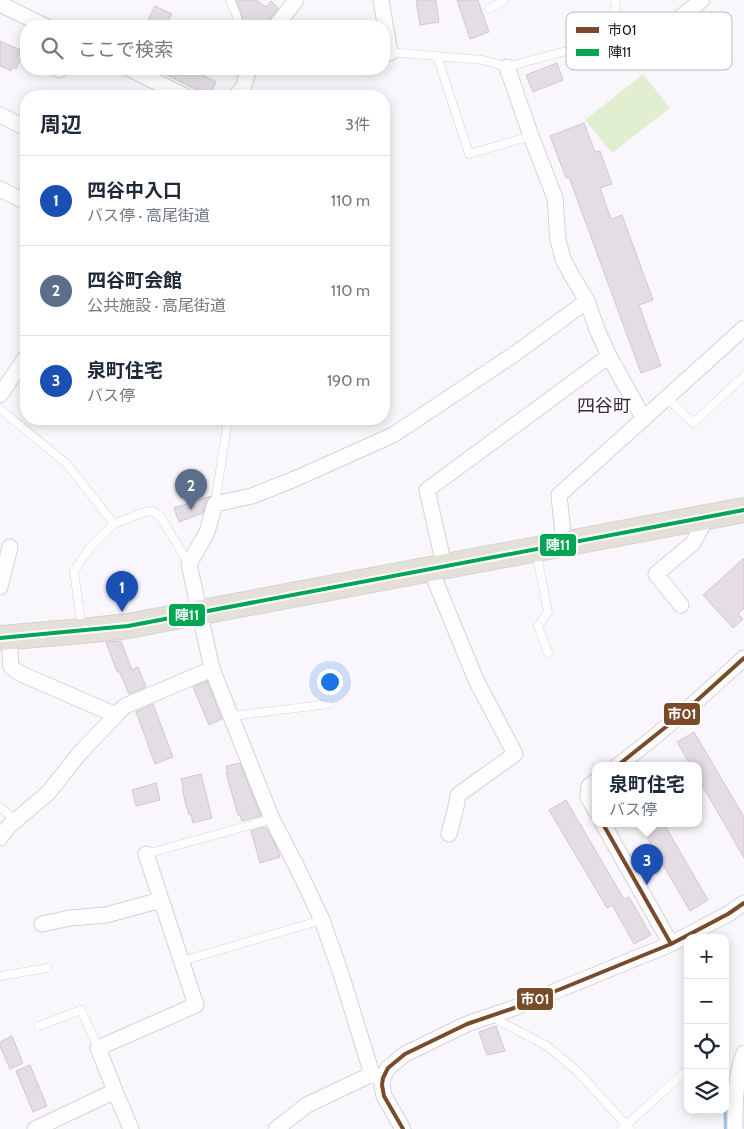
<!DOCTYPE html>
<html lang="ja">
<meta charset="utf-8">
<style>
:root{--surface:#fff;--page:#f2f2f3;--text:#1f2937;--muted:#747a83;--line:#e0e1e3;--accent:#6a646d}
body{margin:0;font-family:Cabin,"Noto Sans JP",sans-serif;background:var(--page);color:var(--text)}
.controls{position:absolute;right:15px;bottom:15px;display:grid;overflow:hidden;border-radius:10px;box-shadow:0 2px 12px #0003}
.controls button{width:45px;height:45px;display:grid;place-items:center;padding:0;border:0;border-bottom:1px solid var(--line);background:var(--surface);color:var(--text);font:25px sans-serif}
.you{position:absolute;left:329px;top:681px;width:18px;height:18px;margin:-12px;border:4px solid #fff;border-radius:50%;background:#1a73e8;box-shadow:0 0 0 8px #1a73e833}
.badge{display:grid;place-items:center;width:32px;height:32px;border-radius:50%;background:var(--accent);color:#fff;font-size:16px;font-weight:700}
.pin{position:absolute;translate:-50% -41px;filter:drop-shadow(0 1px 2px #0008)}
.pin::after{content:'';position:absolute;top:26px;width:18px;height:15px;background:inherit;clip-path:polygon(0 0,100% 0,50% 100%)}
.popup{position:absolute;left:592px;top:762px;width:110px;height:65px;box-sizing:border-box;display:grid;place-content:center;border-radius:10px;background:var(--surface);filter:drop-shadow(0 1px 4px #0005);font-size:16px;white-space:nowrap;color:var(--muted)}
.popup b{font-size:19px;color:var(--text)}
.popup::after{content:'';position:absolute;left:50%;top:100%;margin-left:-10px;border:10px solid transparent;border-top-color:var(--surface)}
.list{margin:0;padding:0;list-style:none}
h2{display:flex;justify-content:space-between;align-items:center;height:65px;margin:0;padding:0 20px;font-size:21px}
h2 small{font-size:16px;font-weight:400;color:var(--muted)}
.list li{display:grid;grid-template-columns:32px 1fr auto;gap:15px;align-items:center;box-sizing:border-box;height:90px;padding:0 20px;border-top:1px solid var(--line)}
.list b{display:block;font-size:19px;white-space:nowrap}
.list p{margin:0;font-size:16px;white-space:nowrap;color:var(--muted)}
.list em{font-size:16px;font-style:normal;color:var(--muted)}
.icon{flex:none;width:28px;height:28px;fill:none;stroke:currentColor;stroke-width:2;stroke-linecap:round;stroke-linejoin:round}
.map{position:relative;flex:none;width:744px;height:1129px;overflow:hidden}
.search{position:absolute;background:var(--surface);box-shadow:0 2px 12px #0003;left:20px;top:20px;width:370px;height:55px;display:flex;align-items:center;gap:12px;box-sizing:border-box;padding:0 18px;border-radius:20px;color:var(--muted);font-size:19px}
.panel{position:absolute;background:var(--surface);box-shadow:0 2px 12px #0003;left:20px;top:90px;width:370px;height:335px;border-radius:20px}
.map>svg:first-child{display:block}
.garden{fill:#e2eed0}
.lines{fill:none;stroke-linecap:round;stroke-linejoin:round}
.stream{stroke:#a1c2e2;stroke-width:4}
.building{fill:#e5dde4;stroke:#d0c8cf}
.service-casing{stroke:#d6d1d9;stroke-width:9}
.minor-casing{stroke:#d6d1d9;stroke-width:17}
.primary-casing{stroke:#d4d2d6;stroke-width:26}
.service{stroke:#fefeff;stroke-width:8}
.minor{stroke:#fefeff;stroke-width:15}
.primary{stroke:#e5e0d7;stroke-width:24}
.bus-1-casing{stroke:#fff;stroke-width:8}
.bus-2-casing{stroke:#fff;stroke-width:8}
.bus-1{stroke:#7a4b2a;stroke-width:4}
.bus-2{stroke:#00a651;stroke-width:4}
.labels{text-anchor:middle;stroke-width:4;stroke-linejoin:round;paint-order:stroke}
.neighbourhood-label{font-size:18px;fill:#3b2942;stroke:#fff}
.key{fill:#fff;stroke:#bbb9bc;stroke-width:1}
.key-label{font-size:14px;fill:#1c1520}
.line-badge{stroke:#fff;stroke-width:2}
.badge-label{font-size:14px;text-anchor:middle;font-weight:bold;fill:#fff}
</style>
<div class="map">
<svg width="744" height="1129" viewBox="0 0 744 1129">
<rect width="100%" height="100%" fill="#faf7fc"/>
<path class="garden" d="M 643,74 L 670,108 L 612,153 L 585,120 Z"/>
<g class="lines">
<path class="stream" d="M 725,1102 L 726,1129"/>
</g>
<path class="building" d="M 236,0 L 256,0 L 266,7 L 271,1 L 278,8 L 269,20 L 267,26 L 244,26 L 241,13 Z
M 416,0 L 436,0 L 439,22 L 420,25 Z
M 457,0 L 478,0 L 489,32 L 470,39 Z
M 155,6 L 172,14 L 165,26 L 145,26 Z
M 0,41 L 21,50 L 19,55 L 22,56 L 16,69 L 13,67 L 11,71 L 0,66 Z
M 557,63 L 563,80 L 533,92 L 526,75 Z
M 155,69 L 204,69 L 201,74 L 216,82 L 209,96 Z
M 584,123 L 595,152 L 600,151 L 612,184 L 600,188 L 611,219 L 622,215 L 653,300 L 639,305 L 661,366 L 641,373 L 569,177 L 566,178 L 550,136 Z
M 211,496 L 206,501 L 203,513 L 179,522 L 174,508 Z
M 744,558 L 744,608 L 738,614 L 743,619 L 733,628 L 703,595 Z
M 121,641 L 132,670 L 138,667 L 146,687 L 129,694 L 119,671 L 117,672 L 106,642 Z
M 207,681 L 222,719 L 209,725 L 193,687 Z
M 153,704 L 173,757 L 155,764 L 136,712 Z
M 694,732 L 744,817 L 744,858 L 698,778 L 698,766 L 691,766 L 677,742 Z
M 240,763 L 261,816 L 242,821 L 240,815 L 238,815 L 226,773 L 228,773 L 226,766 Z
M 201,774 L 212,818 L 193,823 L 191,814 L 189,815 L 185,801 L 182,788 L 184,788 L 181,779 Z
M 156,783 L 160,800 L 136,806 L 132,790 Z
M 566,800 L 624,899 L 629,897 L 651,935 L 634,944 L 612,905 L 607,908 L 549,810 Z
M 639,824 L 664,824 L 708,900 L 690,911 Z
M 264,827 L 265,829 L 267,829 L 278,850 L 280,857 L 260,863 L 251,831 Z
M 496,1026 L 505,1051 L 487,1055 L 479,1032 Z
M 12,1036 L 23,1063 L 10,1069 L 0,1046 L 0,1042 Z
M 30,1065 L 47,1106 L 33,1112 L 16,1071 Z"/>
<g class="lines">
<g class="service-casing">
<path id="service" d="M 230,0 L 236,14 L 239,26
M 489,9 L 504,0
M 280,21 L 297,26
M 597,47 L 616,8 L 615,0
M 388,52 L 483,60 L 507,67 L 570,50 L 589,47 L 610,47 L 629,52 L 643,49 L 657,36
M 437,56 L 469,154 L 531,136
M 667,398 L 693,423 L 744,376
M 0,409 L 67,464 L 114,524
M 215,504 L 228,419
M 536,551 L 548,612 L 538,626 L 548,653
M 82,629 L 74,571 L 92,545 L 114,524 L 141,513 L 152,511 L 160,516 L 189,564
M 231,716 L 329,704
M 0,807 L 15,820
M 146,854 L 272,819
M 182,961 L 322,920
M 0,976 L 47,968
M 492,1017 L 547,1046 L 577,1071 L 630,1129
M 39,1026 L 81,1010 L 98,1048
M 622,1129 L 688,1069"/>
</g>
<g class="minor-casing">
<path id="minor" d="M 381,0 L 390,53
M 0,4 L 45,26
M 276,26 L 296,0
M 657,36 L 702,0
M 507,67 L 531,136 L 555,198 L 558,240 L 563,259 L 572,276 L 587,301 L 598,332 L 609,356 L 644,419
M 130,69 L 185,96
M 59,70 L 59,69
M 236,96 L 243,88 L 249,69
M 0,115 L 26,128
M 0,189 L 26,202
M 0,395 L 26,357
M 564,544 L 559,495 L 744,328
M 444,565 L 427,490 L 609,356
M 430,568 L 476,680 L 515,754 L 458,795 L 456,807 L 449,834
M 0,587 L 10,547
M 681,605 L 656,574 L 693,543 L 707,517
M 9,638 L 11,667 L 19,673 L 116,715
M 617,766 C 662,733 703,696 744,658
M 596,781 L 589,786 L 588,797 L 596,811
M 603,824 L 671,944
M 0,838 L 9,826 L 48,793 L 79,754 L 116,715 L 125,706 L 212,669
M 42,924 L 70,918 L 106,915 L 161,900
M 383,1078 L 372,1074 L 341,974 L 322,920 L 297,867 L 272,819 L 212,669 L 189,564 L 207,532 L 215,504 L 252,496 L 297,478 L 393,435 L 516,353 L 587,301
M 35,1129 L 115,1091
M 131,1129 L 115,1091 L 98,1048 L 196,1005 L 146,854
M 276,1129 L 307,1105 L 372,1074
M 403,1129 L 384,1096 L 382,1085 L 383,1078 L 388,1068 L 405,1054 L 467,1024 L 514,1008 L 671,944 L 728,914 L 744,903
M 735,1129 C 735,1103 735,1078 744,1053"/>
</g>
<g class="primary-casing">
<path id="primary" d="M 0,638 L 82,631 L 128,626 L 744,510"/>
</g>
<use href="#service" class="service"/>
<use href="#minor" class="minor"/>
<use href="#primary" class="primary"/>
<g class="bus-1-casing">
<path id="bus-1" d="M 617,766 L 682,714 L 744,658
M 603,824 L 671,944
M 403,1129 L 384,1096 L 382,1085 L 383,1078 L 388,1068 L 405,1054 L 467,1024 L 514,1008 L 671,944 L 728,914 L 744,903"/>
</g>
<g class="bus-2-casing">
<path id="bus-2" d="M 0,638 L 128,626 L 744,510"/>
</g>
<use href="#bus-1" class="bus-1"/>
<use href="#bus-2" class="bus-2"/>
</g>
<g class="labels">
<g class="neighbourhood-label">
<text x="604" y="412">四谷町</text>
</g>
</g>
<rect x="566" y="12" width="166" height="58" rx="8" class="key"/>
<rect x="576" y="27" width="23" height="6" fill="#7a4b2a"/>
<rect x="576" y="49" width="23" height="7" fill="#00a651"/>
<g class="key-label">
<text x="608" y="35">市01</text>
<text x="608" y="57">陣11</text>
</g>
<g class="line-badge">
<rect x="539" y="533" width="38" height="24" rx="5" fill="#00a651"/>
<rect x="168" y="603" width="38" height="24" rx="5" fill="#00a651"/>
<rect x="663" y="702" width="38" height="24" rx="5" fill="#7a4b2a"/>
<rect x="516" y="987" width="38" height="24" rx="5" fill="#7a4b2a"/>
</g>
<g class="badge-label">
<text x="558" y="550">陣11</text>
<text x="187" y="620">陣11</text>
<text x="682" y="719">市01</text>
<text x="535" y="1004">市01</text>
</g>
</svg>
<div class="controls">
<button>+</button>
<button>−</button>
<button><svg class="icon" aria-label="locate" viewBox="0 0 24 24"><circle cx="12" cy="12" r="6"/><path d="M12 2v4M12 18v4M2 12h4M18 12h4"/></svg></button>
<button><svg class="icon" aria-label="layers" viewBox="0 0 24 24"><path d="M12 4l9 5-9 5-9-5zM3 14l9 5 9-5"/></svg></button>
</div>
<div class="you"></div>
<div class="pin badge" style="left:122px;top:612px;background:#1a4fb4">1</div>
<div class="pin badge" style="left:191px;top:510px;background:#5c6f8a">2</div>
<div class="pin badge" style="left:647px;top:885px;background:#1a4fb4">3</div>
<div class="popup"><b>泉町住宅</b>バス停</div>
<div class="search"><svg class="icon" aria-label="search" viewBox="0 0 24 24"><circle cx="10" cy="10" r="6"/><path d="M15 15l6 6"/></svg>ここで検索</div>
<section class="panel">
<h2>周辺<small>3件</small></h2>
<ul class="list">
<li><span class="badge" style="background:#1a4fb4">1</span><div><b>四谷中入口</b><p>バス停 · 高尾街道</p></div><em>110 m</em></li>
<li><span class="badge" style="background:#5c6f8a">2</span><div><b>四谷町会館</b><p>公共施設 · 高尾街道</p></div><em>110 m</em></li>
<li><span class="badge" style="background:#1a4fb4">3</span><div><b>泉町住宅</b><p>バス停</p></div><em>190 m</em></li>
</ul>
</section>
</div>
